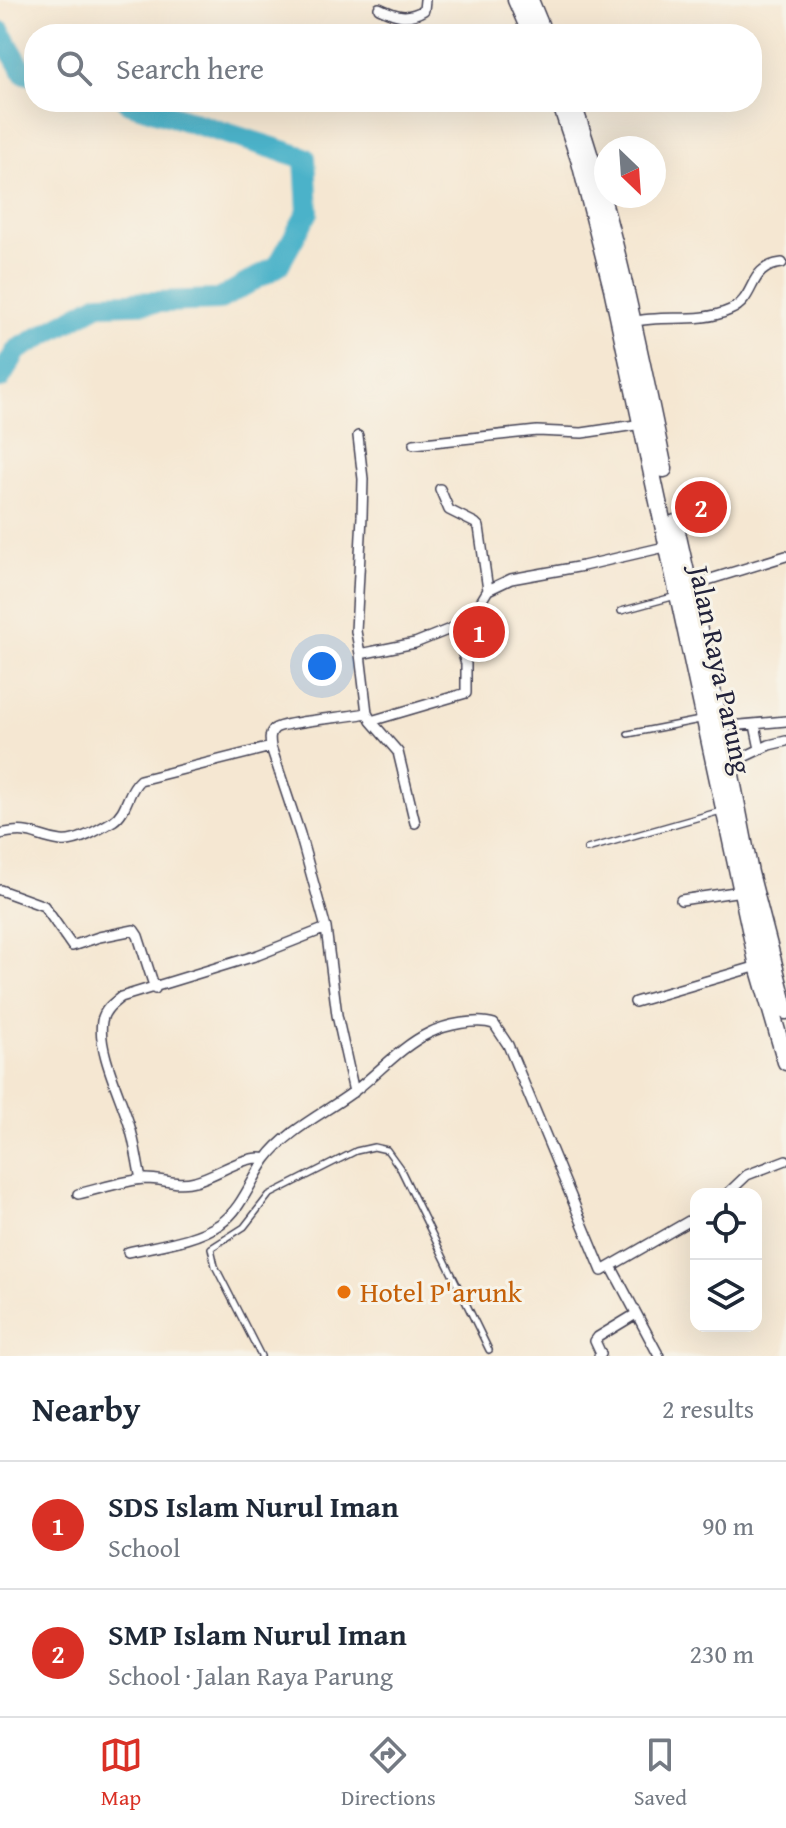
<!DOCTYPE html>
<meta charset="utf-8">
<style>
:root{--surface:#fff;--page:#f6f6f7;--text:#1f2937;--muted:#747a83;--line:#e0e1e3;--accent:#d93025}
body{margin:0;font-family:"Gentium Book Plus",serif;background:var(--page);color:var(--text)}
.controls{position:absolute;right:24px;bottom:24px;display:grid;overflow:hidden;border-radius:16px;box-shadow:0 8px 32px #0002}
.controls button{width:72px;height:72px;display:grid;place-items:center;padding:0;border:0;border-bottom:2px solid var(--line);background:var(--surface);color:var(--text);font:40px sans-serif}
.compass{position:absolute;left:594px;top:136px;width:72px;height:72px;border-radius:50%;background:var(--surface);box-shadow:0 8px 32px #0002;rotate:155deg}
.you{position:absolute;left:322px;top:666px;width:28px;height:28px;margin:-20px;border:6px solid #fff;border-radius:50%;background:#1a73e8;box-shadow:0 0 0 12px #1a73e833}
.badge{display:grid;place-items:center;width:52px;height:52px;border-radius:50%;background:var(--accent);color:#fff;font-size:26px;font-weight:700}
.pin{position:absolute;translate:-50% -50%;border:4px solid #fff;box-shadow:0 2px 8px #0006}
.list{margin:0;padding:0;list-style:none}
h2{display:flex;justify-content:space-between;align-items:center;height:104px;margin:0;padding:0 32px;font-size:34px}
h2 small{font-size:26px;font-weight:400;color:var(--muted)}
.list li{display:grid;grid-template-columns:52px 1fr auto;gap:24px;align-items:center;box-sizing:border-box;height:128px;padding:0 32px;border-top:2px solid var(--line)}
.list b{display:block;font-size:30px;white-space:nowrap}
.list p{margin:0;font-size:26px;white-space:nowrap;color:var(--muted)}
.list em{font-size:26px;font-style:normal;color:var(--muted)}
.icon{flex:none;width:44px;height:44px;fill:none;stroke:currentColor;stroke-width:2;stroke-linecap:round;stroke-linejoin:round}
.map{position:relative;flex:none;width:786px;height:1356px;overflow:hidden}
.search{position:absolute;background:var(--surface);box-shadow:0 8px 32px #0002;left:24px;right:24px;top:24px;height:88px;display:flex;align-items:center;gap:20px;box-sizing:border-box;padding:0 28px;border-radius:32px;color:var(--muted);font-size:30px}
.sheet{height:360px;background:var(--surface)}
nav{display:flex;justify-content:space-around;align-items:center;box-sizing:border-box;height:112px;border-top:2px solid var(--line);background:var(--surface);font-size:22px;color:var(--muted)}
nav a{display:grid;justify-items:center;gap:4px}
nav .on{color:var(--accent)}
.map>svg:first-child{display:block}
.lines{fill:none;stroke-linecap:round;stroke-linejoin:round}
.river{stroke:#4bb2c9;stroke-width:22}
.lane-casing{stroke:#424052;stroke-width:8}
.street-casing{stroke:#424052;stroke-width:12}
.highway-casing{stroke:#424052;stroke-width:19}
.lane{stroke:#fff;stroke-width:5}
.street{stroke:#fff;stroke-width:9}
.highway{stroke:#fff;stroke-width:16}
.food-dot{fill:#e8710a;stroke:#f7f3e8;stroke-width:3}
.labels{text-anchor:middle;stroke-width:6;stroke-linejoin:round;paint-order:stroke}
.street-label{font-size:28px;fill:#22223b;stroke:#f7f3e8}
.food-label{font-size:28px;fill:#c56008;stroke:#f7f3e8;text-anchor:start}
</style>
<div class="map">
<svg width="786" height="1356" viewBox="0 0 786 1356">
<rect width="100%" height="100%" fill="#f7f3e8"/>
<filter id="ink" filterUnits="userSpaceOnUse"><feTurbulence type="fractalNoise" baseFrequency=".0125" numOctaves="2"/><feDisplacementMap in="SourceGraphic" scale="16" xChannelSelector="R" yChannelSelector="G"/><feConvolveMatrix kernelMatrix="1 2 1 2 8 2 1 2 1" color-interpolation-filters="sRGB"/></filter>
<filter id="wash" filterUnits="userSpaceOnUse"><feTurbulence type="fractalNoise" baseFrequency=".006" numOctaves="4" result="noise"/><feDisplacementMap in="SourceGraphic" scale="32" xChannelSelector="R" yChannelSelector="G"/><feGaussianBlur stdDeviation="1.8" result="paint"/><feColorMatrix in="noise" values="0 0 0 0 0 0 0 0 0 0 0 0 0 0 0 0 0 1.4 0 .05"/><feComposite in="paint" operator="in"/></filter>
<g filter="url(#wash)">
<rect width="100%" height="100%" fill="#f5e7d2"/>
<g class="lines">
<path class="river" d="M 0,32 L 24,73 L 34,75
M 0,378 L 17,350 L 99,304 L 218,300 L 278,266 L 308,212 L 305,158 L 127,102"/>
</g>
</g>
<g filter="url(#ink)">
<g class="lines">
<g class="lane-casing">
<path id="lane" d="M 621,611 L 676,596
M 628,734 L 700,720
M 587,849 L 721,811
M 261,1356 L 215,1266 L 211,1248 L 244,1227 L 269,1195 L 356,1151 L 374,1147 L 387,1150 L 400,1168 L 489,1350"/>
</g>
<g class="street-casing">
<path id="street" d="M 379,8 C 396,16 407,20 424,10 L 425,0
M 632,322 C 665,314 699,324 730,310 C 758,298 746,267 782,263
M 358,436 L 363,479 L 362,516 L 356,631 L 360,654
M 414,444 L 537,431 L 582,433 L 642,424
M 440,489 L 449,510 L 475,523 L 479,527 L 488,590
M 688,586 L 786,556
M 371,721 L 466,693 L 466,664 L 455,627
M 755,725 L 760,749
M 718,727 L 786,721
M 727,765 L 769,745 L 786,741
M 415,823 L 398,752 L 371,721 L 367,713 L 360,654 L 415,643 L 455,627 L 476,610 L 488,590 L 511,579 L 583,566 L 669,546
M 0,834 C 33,827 33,837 61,841 C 77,843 100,829 113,821 C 128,811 127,791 140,780 L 271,747
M 0,890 L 44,906 L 72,946 L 99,937 L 134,930 L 138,936 L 155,989
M 681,900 L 742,891
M 326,928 L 337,1015 L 354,1092
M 635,1002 L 758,966
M 141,1179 C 137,1161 135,1142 129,1124 C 121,1097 97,1050 102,1021 C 104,1010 112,1004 121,997 L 258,955 L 326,928 L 300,834 L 271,747 C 270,740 269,734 274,729 C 281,722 350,717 367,713
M 78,1194 C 100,1189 124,1180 146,1179 C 164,1179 177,1186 195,1181 C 216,1176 247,1153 266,1159
M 727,1194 L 747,1175 L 786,1160
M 128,1252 C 157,1245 195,1241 220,1224 C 242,1209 251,1180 266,1159 C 288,1129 329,1111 357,1089 C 381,1070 402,1046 429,1033 C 445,1025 477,1018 494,1024 L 508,1045 L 602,1271 L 696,1217
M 611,1266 L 659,1356
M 599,1356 L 601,1354 L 595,1341 L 598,1337 L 636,1314"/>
</g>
<g class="highway-casing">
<path id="highway" d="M 516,0 L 531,34
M 530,0 L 544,34
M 560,102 L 580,162 L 612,288 L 758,966 L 786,1062
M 572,102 C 614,221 638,345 664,469
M 675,523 L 729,765 L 750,873 L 786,1011"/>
</g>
<use href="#lane" class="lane"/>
<use href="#street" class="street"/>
<use href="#highway" class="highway"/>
</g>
</g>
<circle class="food-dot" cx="344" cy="1292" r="8"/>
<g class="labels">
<g class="street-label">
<text transform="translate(721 670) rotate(78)" y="10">Jalan Raya Parung</text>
</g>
<g class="food-label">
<text x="360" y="1302">Hotel P'arunk</text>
</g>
</g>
</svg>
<div class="controls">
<button><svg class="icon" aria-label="locate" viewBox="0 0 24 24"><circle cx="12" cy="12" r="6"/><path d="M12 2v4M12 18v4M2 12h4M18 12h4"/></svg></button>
<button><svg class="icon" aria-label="layers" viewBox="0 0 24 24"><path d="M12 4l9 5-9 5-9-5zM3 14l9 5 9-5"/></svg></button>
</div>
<svg class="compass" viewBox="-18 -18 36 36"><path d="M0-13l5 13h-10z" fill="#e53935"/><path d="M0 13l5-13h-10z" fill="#747a83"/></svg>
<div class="you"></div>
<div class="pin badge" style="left:479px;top:632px">1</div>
<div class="pin badge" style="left:701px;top:507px">2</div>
<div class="search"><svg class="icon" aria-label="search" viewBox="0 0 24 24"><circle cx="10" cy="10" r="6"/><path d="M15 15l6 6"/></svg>Search here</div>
</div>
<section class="sheet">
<h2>Nearby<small>2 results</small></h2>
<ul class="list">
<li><span class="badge">1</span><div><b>SDS Islam Nurul Iman</b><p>School</p></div><em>90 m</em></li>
<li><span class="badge">2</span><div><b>SMP Islam Nurul Iman</b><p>School · Jalan Raya Parung</p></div><em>230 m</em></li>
</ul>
</section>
<nav>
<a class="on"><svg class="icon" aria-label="map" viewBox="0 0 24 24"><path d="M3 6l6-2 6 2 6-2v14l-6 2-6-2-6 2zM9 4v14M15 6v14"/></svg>Map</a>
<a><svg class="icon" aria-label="directions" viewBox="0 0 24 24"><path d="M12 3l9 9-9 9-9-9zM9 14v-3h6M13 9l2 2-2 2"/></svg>Directions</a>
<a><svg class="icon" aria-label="saved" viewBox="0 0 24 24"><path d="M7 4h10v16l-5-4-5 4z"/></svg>Saved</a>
</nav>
